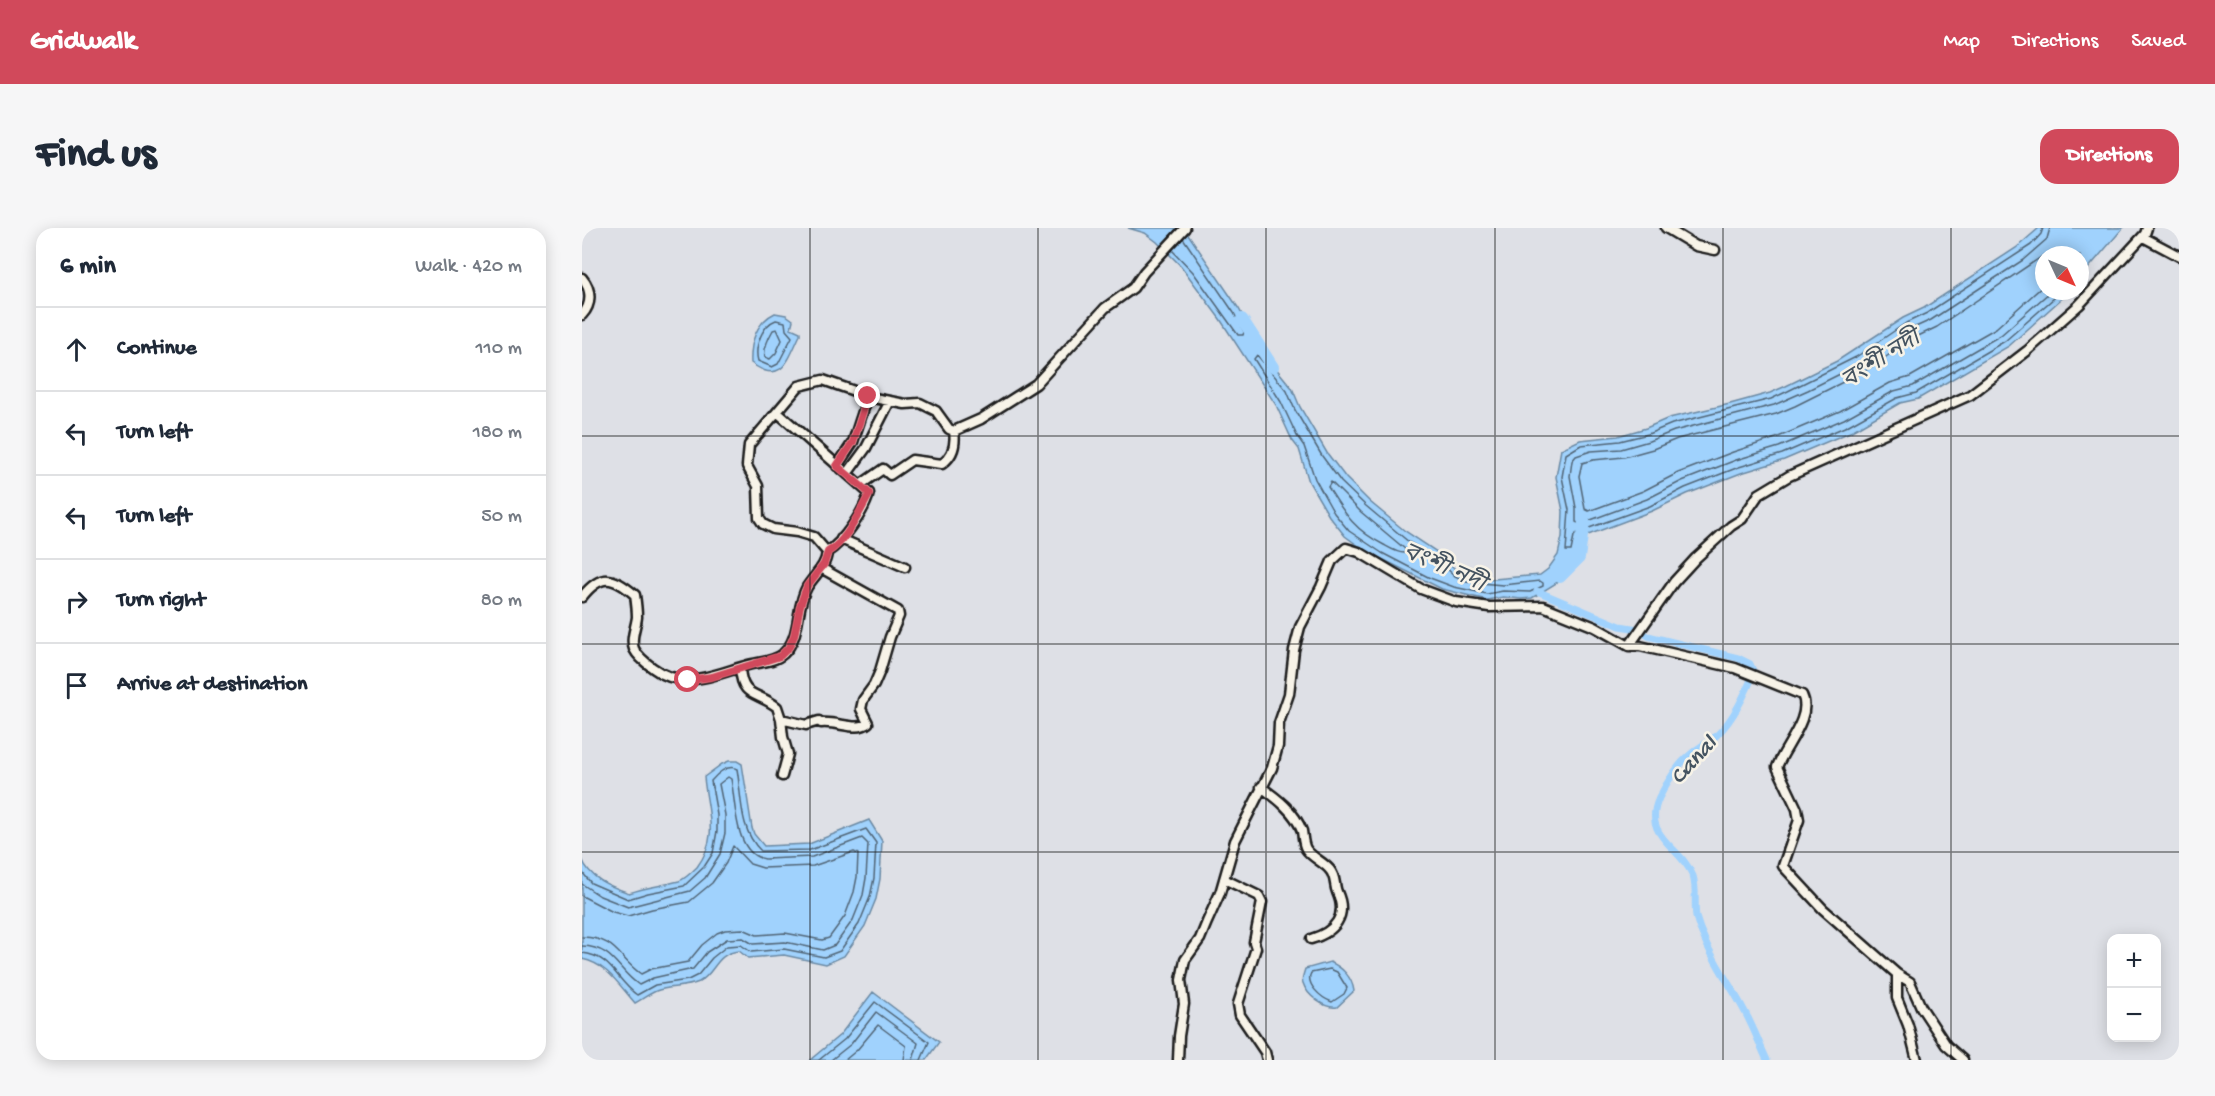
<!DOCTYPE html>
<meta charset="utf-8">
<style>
:root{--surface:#fff;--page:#f6f6f7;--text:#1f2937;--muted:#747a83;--line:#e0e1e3;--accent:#d1495b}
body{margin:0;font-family:"Gochi Hand","Noto Sans Bengali",sans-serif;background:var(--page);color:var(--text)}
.controls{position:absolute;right:18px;bottom:18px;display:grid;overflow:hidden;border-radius:12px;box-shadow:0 3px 15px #0003}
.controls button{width:54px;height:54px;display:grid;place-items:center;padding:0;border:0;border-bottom:2px solid var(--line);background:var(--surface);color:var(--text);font:30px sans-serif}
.compass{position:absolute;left:1453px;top:18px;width:54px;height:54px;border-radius:50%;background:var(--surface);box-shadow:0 3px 15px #0003;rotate:134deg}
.stop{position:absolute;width:18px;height:18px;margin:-14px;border:4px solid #d1495b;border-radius:50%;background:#fff}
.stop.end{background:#d1495b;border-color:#fff;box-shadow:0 2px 6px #0008}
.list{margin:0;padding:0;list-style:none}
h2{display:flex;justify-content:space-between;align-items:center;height:78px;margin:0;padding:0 24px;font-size:26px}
h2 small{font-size:20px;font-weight:400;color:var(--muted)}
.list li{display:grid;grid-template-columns:39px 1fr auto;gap:18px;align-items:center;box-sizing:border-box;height:84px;padding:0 24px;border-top:2px solid var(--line)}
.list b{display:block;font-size:22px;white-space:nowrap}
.list em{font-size:20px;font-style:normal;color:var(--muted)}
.icon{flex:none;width:33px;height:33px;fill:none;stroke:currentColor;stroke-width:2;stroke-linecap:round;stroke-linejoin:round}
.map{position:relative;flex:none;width:1597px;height:832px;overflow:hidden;border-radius:18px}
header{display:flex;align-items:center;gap:36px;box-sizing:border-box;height:84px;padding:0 30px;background:var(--accent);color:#fff}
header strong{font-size:28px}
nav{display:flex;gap:33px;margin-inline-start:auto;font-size:21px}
.intro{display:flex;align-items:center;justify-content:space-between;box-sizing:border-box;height:144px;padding:0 36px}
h1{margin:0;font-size:42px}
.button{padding:15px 27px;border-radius:18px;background:var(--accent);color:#fff;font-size:21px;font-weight:700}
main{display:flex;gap:36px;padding:0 36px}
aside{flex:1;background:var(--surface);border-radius:18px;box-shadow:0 3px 15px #0003}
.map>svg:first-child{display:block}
.water{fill:#a0d2fd;stroke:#6b89a3;stroke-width:1.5}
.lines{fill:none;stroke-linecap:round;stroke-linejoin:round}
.shore{stroke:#516576;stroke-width:1.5}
.canal{stroke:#a0d2fd;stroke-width:7}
.river{stroke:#a0d2fd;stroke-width:12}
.minor-casing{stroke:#1c1c1c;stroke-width:13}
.minor{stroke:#f7f3e8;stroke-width:8}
.route{stroke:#d1495b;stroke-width:8}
.grid{fill:none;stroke:#1c1c1c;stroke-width:1.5;stroke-opacity:0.55}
.labels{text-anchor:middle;stroke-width:5;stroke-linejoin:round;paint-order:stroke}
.water-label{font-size:24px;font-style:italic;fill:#445360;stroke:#f7f3e8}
</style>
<header>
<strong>Gridwalk</strong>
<nav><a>Map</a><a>Directions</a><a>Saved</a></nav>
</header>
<div class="intro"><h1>Find us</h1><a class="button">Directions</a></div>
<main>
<aside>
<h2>6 min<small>Walk · 420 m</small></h2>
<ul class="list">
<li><svg class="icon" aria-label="ahead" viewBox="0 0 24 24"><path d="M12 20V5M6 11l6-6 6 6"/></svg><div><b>Continue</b></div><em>110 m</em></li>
<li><svg class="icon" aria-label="left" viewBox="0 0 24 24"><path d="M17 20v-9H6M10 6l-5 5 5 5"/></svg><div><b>Turn left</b></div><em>180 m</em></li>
<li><svg class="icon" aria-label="left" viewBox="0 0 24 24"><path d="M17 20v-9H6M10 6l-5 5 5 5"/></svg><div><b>Turn left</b></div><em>50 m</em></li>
<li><svg class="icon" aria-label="right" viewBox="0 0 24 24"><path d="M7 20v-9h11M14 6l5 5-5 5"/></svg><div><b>Turn right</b></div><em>80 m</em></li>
<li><svg class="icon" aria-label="arrive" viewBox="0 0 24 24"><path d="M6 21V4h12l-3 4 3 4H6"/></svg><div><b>Arrive at destination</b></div></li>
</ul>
</aside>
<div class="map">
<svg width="1597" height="832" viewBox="0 0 1597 832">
<rect width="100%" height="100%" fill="#dee0e6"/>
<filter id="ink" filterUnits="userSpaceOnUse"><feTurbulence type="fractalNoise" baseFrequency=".0167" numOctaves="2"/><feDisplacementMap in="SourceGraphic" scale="12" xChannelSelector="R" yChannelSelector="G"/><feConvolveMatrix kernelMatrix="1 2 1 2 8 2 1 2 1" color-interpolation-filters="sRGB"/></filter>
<g filter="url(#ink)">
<path class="water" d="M 546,0 L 602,0 L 657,81 L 679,122 L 710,160 L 718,179 L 745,225 L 764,250 L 788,274 L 823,303 L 855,324 L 873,341 L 889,349 L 912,351 L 958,347 L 966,341 L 976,327 L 980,309 L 981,283 L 974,249 L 979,221 L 998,212 L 1036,208 L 1064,200 L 1087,190 L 1148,176 L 1188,165 L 1204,158 L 1255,133 L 1321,90 L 1342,80 L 1434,20 L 1457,0 L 1541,0 L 1498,50 L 1498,27 L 1462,27 L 1462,63 L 1488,63 L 1427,118 L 1336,171 L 1318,175 L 1268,204 L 1202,232 L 1159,245 L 1105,266 L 1070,283 L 998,310 L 997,320 L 988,340 L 976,354 L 950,370 L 939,371 L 921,369 L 905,372 L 860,361 L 782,322 L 763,308 L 747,288 L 727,254 L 717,221 L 710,212 L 694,177 L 638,91 L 599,38 L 575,14 L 563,5 Z
M 193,85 L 204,87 L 211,92 L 209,100 L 218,104 L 218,107 C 206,132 200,158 169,135 C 168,115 174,94 193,85 Z
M 147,533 L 155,533 L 160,536 L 170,600 L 172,606 L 182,618 L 227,616 L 287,592 L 300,613 L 298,651 L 294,671 L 283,698 L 262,728 L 244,736 L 202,727 L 166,730 L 157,723 C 133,725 134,745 117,754 C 103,760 88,758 74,763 C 67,766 60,771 53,775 C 37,757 25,736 0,731 L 0,631 C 8,651 28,658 47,665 C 64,659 79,658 97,653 C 103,651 110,644 115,639 C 138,608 125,584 122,549 L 140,536 Z
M 748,734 C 760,739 770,749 772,763 L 755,779 C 743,781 725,768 721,755 C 719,750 722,745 723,741 Z
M 291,764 L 357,814 L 344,832 L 228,832 L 258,807 Z"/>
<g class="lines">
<path class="shore" d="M 1461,0 L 1459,6 L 1449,17 L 1345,85 L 1324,95 L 1274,129 L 1206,163 L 1189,171 L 1090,196 L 1066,206 L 1038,213 L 999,217 L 984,226 L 980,249 L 987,282 L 984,323 L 989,323 L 992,308 L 996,304 L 1068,278 L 1103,260 L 1157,239 L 1200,226 L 1265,198 L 1315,170 L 1334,165 L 1423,113 L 1480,63
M 1468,0 L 1465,11 L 1441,32 L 1349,92 L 1327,102 L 1278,136 L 1226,162 L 1192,177 L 1092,203 L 1067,213 L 1039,221 L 1009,223 L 994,228 L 990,233 L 988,248 L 994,280 L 994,294 L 998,296 L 1065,271 L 1100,253 L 1154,232 L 1197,219 L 1262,191 L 1312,163 L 1331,158 L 1419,107 L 1469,63
M 590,22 L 611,44 L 656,107 L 661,107 L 662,104 L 652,85 L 601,10
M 1462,27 L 1355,99 L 1332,110 L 1283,143 L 1213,178 L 1194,186 L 1095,211 L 1071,221 L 1042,229 L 1011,232 L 1000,235 L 997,248 L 1003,281 L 1007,283 L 1061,263 L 1096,245 L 1151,224 L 1194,210 L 1258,183 L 1308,155 L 1328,149 L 1414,100 L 1462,57
M 194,92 L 203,94 L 204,102 L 210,109 L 196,136 L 190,139 L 176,133 C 172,119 180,97 194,92 Z
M 195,101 L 200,112 L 194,125 L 188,131 L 183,129 C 181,120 187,109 191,102 Z
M 675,127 L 705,163 L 713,182 L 740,228 L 759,254 L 784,278 L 828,315 L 851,328 L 873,348 L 887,354 L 921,357 L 958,353 L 961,355 L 961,358 L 948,364 L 921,363 L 905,366 L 872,359 L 848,350 L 800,325 L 767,303 L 752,285 L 733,251 L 722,218 L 715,208 L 699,174 L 672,131 Z
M 749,254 L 779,284 L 823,321 L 824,325 C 817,326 809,321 802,317 C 772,302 763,286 746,259 Z
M 0,644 L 9,655 L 46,671 L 66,665 L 102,658 L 122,639 L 131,625 L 135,603 L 135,587 L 129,553 C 135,546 146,536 155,541 C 160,569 157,602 179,623 L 228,622 L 284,601 L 294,615 L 292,650 L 288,669 L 277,696 L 258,723 L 242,729 L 202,721 L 169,724 L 159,717 L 145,718 L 130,730 L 116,747 L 106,752 L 73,757 L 55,767 C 34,752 30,728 0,725
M 0,656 L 18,668 L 46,679 L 108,663 L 123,650 L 138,626 L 143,605 L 143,587 L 137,556 L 146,549 L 149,551 C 154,574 152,627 183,631 L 230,629 L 280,610 L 286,616 L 284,650 L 281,667 L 271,692 L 253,717 L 241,722 L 203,714 L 171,716 L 161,710 L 145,711 L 125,724 L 111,741 L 71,750 L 57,757 C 35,742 32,719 0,718
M 0,668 L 31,684 L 46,688 L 70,681 L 107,674 L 130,655 L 144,635 L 151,618 L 168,636 L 181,640 L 231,638 L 272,624 L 276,626 L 275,649 L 272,664 L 263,688 L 247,710 L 240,712 L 203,705 L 175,707 L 161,701 L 143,702 L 135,705 L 120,717 L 106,734 L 69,741 L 59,746 C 36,730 35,710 0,709
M 748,741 L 755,744 L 765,760 L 762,766 L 750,774 C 739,770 723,756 729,745 Z
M 237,832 L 263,811 L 293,774 L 347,814 L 339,832
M 249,832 L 269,816 L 294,784 L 336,815 L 331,832
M 263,832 L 275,822 L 296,797 L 324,818 L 322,832"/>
<path class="canal" d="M 955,363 L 1038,398 L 1056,401 L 1066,408 L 1156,430 L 1168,436 L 1172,445 C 1163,466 1152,491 1135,507 C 1127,514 1117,519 1109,526 C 1095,537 1085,554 1077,570 C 1059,609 1099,618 1111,648 C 1115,661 1112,675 1114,689 C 1116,696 1119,704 1122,710 C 1133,737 1151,760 1164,786 C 1172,801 1178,817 1185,832"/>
<path class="river" d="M 660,91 L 691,139
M 978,349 L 997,330 L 1002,293"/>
<g class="minor-casing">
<path id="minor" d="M 1084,0 L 1114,18 L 1133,22
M 1561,9 L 1597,28
M 0,50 C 10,62 10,76 0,87
M 195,184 L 287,265 C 283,282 261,315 245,324
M 255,238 L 271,214 L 286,168
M 265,246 L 284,220 L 308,173
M 278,257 L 301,241 L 308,247 L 330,232 L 360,236 C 371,228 374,216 372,203
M 259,311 L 323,339
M 0,369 C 19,345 31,348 53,367 C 54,374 55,382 55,389 C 54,399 48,411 52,421 C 56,429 64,435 71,440 C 101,463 134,446 166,437 C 177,434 192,434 201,426 C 220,408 213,380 225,359 C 233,346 244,339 245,324 L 232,309 L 215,304 L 191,301 L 181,296 L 177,290 L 176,258 L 165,238 L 167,217 L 217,158 L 241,152 L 292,170 L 323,176 L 338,175 L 354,183 L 367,201 L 372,203 L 399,191 L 454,156 L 523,80 L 551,60 L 562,44 L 603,0
M 1047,418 L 1092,354 L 1114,330 L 1149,298 L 1160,291 L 1177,266 L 1207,248 L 1388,167 L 1445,123 L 1497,77 L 1563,6 L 1565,0
M 158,440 C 160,471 175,463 195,479 L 199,491 L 224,497 L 237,493 L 239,495 C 255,493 275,504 286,495 L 279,481 L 281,472 L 292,457 L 298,443 L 308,409 L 317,388 L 316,383 L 239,340
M 199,491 L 201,509 L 206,526 L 200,548
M 679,559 C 695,570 713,584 720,603 C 721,609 721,616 724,621 C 730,630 742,634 748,642 C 754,649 752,657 755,664 C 766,688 753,704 729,711
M 642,651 L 677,668 L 680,674 L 672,714 L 674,720 L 656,776 L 658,787 L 683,824 L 685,832
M 1315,746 L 1328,754 L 1339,779 L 1364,817 L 1381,832
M 596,832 L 597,808 L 602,776 L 599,752 L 603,732 L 618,711 L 625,694 L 638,665 L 653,613 L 690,540 L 696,518 L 697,495 L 707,466 L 712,422 L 718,399 L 739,359 L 750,333 L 764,320 L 777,324 L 839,361 L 874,374 L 907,379 L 961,378 L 1013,399 L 1047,418 L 1058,418 L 1153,440 L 1220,467 C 1231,488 1203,518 1195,539 L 1215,581 L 1217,592 L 1201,638 L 1241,681 L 1315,746 L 1315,770 L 1326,797 L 1335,832"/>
</g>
<use href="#minor" class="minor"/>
</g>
</g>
<g class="lines" filter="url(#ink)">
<path class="route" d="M 106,452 L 130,449 L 198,428 L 207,419 L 212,408 L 218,378 L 225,358 L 242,336 L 246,324 C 265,313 276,286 287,267 L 287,265 L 255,238 L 271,214 L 286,168"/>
</g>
<path class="grid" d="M 228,0 L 228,832M 456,0 L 456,832M 684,0 L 684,832M 913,0 L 913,832M 1141,0 L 1141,832M 1369,0 L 1369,832M 0,208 L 1597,208M 0,416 L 1597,416M 0,624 L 1597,624"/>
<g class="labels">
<g class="water-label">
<text transform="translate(1298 130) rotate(-32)" y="8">বংশী নদী</text>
<text transform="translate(863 338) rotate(24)" y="8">বংশী নদী</text>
<text transform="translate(1110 531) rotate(-47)" y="8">Canal</text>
</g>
</g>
</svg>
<div class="controls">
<button>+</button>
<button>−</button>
</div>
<svg class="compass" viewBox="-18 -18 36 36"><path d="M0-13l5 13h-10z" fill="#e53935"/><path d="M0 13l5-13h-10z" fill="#747a83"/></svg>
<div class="stop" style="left:106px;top:452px"></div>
<div class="stop end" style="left:286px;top:168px"></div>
</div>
</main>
